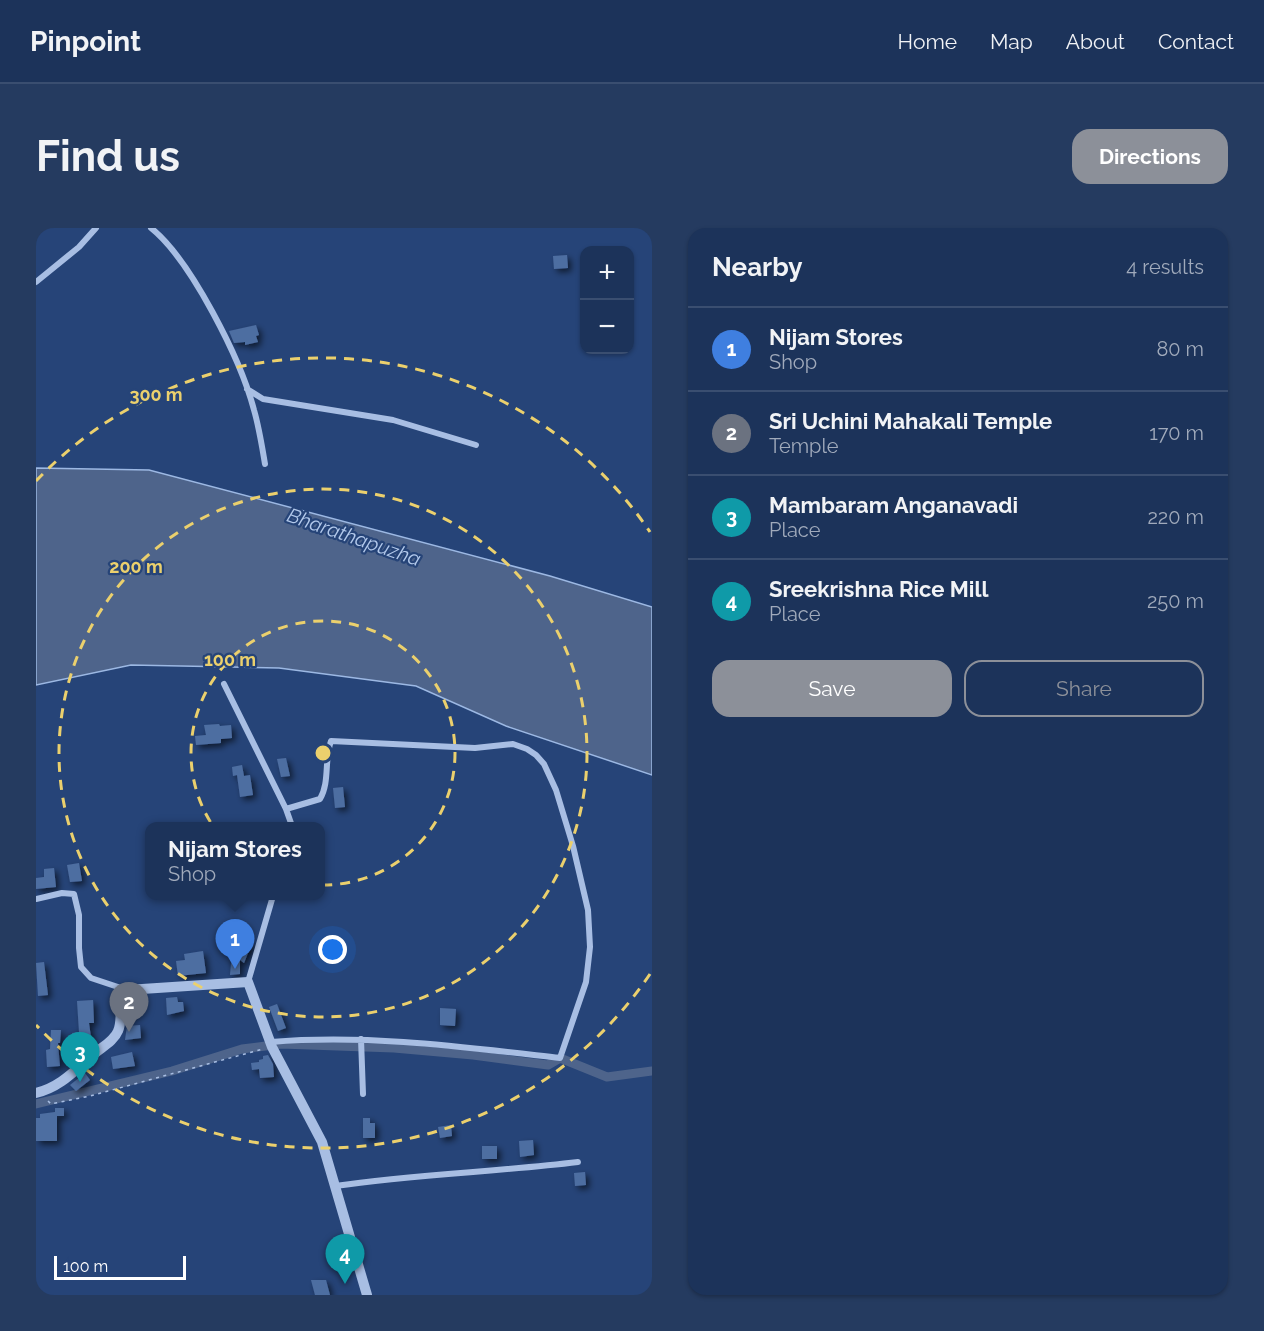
<!DOCTYPE html>
<meta charset="utf-8">
<style>
:root{--surface:#1c335a;--page:#253b60;--text:#f1f3f6;--muted:#a0aabb;--line:#3a4e70;--accent:#8c9099}
body{margin:0;font-family:Raleway,sans-serif;background:var(--page);color:var(--text)}
.controls{position:absolute;right:18px;top:18px;display:grid;overflow:hidden;border-radius:12px;box-shadow:0 2px 4px #0004}
.controls button{width:54px;height:54px;display:grid;place-items:center;padding:0;border:0;border-bottom:2px solid var(--line);background:var(--surface);color:var(--text);font:30px sans-serif}
.scale{position:absolute;left:18px;bottom:15px;width:132px;box-sizing:border-box;padding-left:6px;border:3px solid #fff;border-top:0;font-size:16px;line-height:21px;white-space:nowrap;color:#fff;-webkit-text-stroke:4px #264478;paint-order:stroke}
.you{position:absolute;left:297px;top:722px;width:21px;height:21px;margin:-15px;border:4px solid #fff;border-radius:50%;background:#1a73e8;box-shadow:0 0 0 9px #1a73e833}
.badge{display:grid;place-items:center;width:39px;height:39px;border-radius:50%;background:var(--accent);color:#fff;font-size:20px;font-weight:700}
.pin{position:absolute;translate:-50% -50px;filter:drop-shadow(0 2px 3px #0008)}
.pin::after{content:'';position:absolute;top:32px;width:21px;height:18px;background:inherit;clip-path:polygon(0 0,100% 0,50% 100%)}
.popup{position:absolute;left:109px;top:594px;width:180px;height:78px;box-sizing:border-box;display:grid;place-content:center;border-radius:12px;background:var(--surface);filter:drop-shadow(0 2px 4px #0005);font-size:20px;white-space:nowrap;color:var(--muted)}
.popup b{font-size:22px;color:var(--text)}
.popup::after{content:'';position:absolute;left:50%;top:100%;margin-left:-12px;border:12px solid transparent;border-top-color:var(--surface)}
.list{margin:0;padding:0;list-style:none}
h2{display:flex;justify-content:space-between;align-items:center;height:78px;margin:0;padding:0 24px;font-size:26px}
h2 small{font-size:20px;font-weight:400;color:var(--muted)}
.list li{display:grid;grid-template-columns:39px 1fr auto;gap:18px;align-items:center;box-sizing:border-box;height:84px;padding:0 24px;border-top:2px solid var(--line)}
.list b{display:block;font-size:22px;white-space:nowrap}
.list p{margin:0;font-size:20px;white-space:nowrap;color:var(--muted)}
.list em{font-size:20px;font-style:normal;color:var(--muted)}
.actions{display:flex;gap:12px;padding:18px 24px}
.actions a{flex:1;padding:14px 0;border:2px solid var(--accent);border-radius:18px;text-align:center;font-size:21px;color:var(--accent)}
.actions .main{background:var(--accent);color:#fff}
.map{position:relative;flex:none;width:616px;height:1067px;overflow:hidden;border-radius:18px}
header{display:flex;align-items:center;gap:36px;box-sizing:border-box;height:84px;padding:0 30px;background:var(--surface);border-bottom:2px solid var(--line)}
header strong{font-size:28px}
nav{display:flex;gap:33px;margin-inline-start:auto;font-size:21px}
.intro{display:flex;align-items:center;justify-content:space-between;box-sizing:border-box;height:144px;padding:0 36px}
h1{margin:0;font-size:42px}
.button{padding:15px 27px;border-radius:18px;background:var(--accent);color:#fff;font-size:21px;font-weight:700}
main{display:flex;gap:36px;padding:0 36px}
aside{flex:1;background:var(--surface);border-radius:18px;box-shadow:0 2px 4px #0004}
.map>svg:first-child{display:block}
.water{fill:#4e648b;stroke:#9cb8e3;stroke-width:1.5}
.lines{fill:none;stroke-linecap:round;stroke-linejoin:round}
.canal{stroke:#4e648b;stroke-width:9}
.building{fill:#4e6ea1;filter:url(#shadow)}
.path{stroke:#a8bee3;stroke-width:1.5;stroke-dasharray:3 4.5;stroke-linecap:butt}
.minor{stroke:#a8bee3;stroke-width:6}
.tertiary{stroke:#a8bee3;stroke-width:10}
.ring{fill:none;stroke:#ebd06d;stroke-width:3;stroke-dasharray:10 8}
.labels{text-anchor:middle;stroke-width:4.5;stroke-linejoin:round;paint-order:stroke}
.water-label{font-size:20px;font-style:italic;fill:#b3c9eb;stroke:#264478}
.centre{fill:#ebd06d;stroke:#264478;stroke-width:3}
.ring-label{font-size:18px;text-anchor:middle;font-weight:bold;fill:#ebd06d;stroke:#264478;stroke-width:4.5;stroke-linejoin:round;paint-order:stroke}
</style>
<header>
<strong>Pinpoint</strong>
<nav><a>Home</a><a>Map</a><a>About</a><a>Contact</a></nav>
</header>
<div class="intro"><h1>Find us</h1><a class="button">Directions</a></div>
<main>
<div class="map">
<svg width="616" height="1067" viewBox="0 0 616 1067">
<defs>
<filter id="shadow"><feDropShadow dx="3.5" dy="3.5" stdDeviation="3" flood-color="#0009"/></filter>
</defs>
<rect width="100%" height="100%" fill="#264478"/>
<path class="water" d="M 0,240 L 113,242 L 514,348 L 616,379 L 616,547 L 470,498 L 380,458 L 243,440 L 95,437 L 0,457 Z"/>
<g class="lines">
<path class="canal" d="M 0,876 L 136,843 L 206,821 L 245,816 L 358,820 L 437,827 L 512,837 L 524,830 L 571,849 L 616,843"/>
</g>
<path class="building" d="M 531,27 L 532,40 L 518,41 L 517,28 Z
M 220,97 L 223,107 L 220,108 L 222,114 L 209,117 L 209,114 L 198,115 L 193,103 Z
M 183,496 L 184,498 L 195,497 L 196,510 L 185,511 L 185,515 L 160,517 L 159,508 L 170,507 L 168,497 Z
M 250,530 L 254,548 L 245,549 L 241,531 Z
M 206,537 L 208,548 L 214,547 L 217,567 L 204,569 L 201,547 L 197,548 L 196,539 Z
M 307,559 L 309,579 L 299,580 L 297,560 Z
M 43,635 L 46,653 L 34,654 L 31,637 Z
M 18,640 L 20,659 L 0,661 L 0,650 L 8,649 L 8,641 Z
M 203,712 L 216,715 L 208,735 L 204,732 L 204,746 L 194,747 L 195,736 Z
M 167,723 L 170,745 L 142,748 L 140,733 L 149,732 L 148,726 Z
M 8,734 L 12,767 L 2,768 L 0,735 Z
M 141,769 L 142,774 L 147,774 L 148,783 L 131,787 L 130,770 Z
M 57,772 L 58,795 L 53,795 L 56,816 L 45,818 L 44,812 L 38,813 L 36,805 L 43,804 L 41,773 Z
M 241,776 L 250,800 L 242,803 L 233,779 Z
M 404,780 L 420,781 L 419,798 L 404,797 Z
M 104,797 L 105,810 L 89,812 L 91,798 Z
M 15,802 L 25,802 L 24,815 L 22,815 L 24,838 L 11,839 L 10,822 L 14,821 Z
M 96,824 L 99,838 L 77,841 L 75,829 Z
M 232,827 L 237,836 L 238,849 L 224,850 L 223,841 L 216,842 L 215,835 L 223,834 L 223,832 L 227,831 L 227,828 Z
M 49,845 L 54,852 L 40,863 L 34,857 Z
M 19,880 L 28,880 L 28,888 L 21,888 L 21,913 L 0,913 L 0,890 L 4,890 L 4,886 L 19,884 Z
M 327,890 L 334,890 L 334,895 L 339,895 L 339,910 L 327,910 Z
M 415,897 L 416,908 L 404,910 L 402,899 Z
M 497,912 L 498,927 L 484,929 L 483,913 Z
M 446,918 L 461,918 L 461,931 L 446,931 Z
M 549,944 L 550,957 L 539,958 L 538,945 Z
M 275,1052 L 290,1052 L 294,1067 L 279,1067 Z"/>
<g class="lines">
<path class="path" d="M 12,873 L 15,876 L 54,868 L 227,821"/>
<path class="minor" d="M 115,0 C 155,32 205,132 218,182 C 223,199 226,218 229,236
M 0,54 L 43,19 L 60,0
M 211,161 L 227,171 L 357,192 L 440,217
M 188,456 L 250,581 L 256,598
M 0,671 L 26,665 L 38,666 L 43,687 L 43,720 L 45,739 L 55,750 L 91,762
M 212,754 L 237,668
M 325,811 L 327,866
M 235,814 C 331,806 428,819 524,830 L 550,754 L 554,719 L 552,682 L 537,618 L 520,562 L 508,536 L 500,527 L 491,521 L 477,516 L 439,520 L 295,513 C 288,532 294,554 284,571 L 250,581
M 299,958 C 380,946 461,944 542,934"/>
<path class="tertiary" d="M 0,865 C 25,859 39,842 58,826 C 66,819 78,813 82,803 C 88,789 80,777 91,762 L 212,754 L 236,819 L 286,914 L 331,1067"/>
</g>
<g class="ring">
<circle cx="287" cy="525" r="132"/>
<circle cx="287" cy="525" r="264"/>
<path d="M614 746A395 395 0 0 1 0 797M0 253A395 395 0 0 1 614 304"/>
</g>
<g class="labels">
<g class="water-label">
<text transform="translate(318 309) rotate(19)" y="7">Bharathapuzha</text>
</g>
</g>
<circle cx="287" cy="525" r="9" class="centre"/>
<g class="ring-label">
<text x="120" y="173">300 m</text>
<text x="100" y="345">200 m</text>
<text x="194" y="438">100 m</text>
</g>
</svg>
<div class="controls">
<button>+</button>
<button>−</button>
</div>
<div class="scale">100 m</div>
<div class="you"></div>
<div class="pin badge" style="left:199px;top:741px;background:#3f7fe0">1</div>
<div class="popup"><b>Nijam Stores</b>Shop</div>
<div class="pin badge" style="left:93px;top:804px;background:#6b7280">2</div>
<div class="pin badge" style="left:44px;top:854px;background:#0f9aa8">3</div>
<div class="pin badge" style="left:309px;top:1056px;background:#0f9aa8">4</div>
</div>
<aside>
<h2>Nearby<small>4 results</small></h2>
<ul class="list">
<li><span class="badge" style="background:#3f7fe0">1</span><div><b>Nijam Stores</b><p>Shop</p></div><em>80 m</em></li>
<li><span class="badge" style="background:#6b7280">2</span><div><b>Sri Uchini Mahakali Temple</b><p>Temple</p></div><em>170 m</em></li>
<li><span class="badge" style="background:#0f9aa8">3</span><div><b>Mambaram Anganavadi</b><p>Place</p></div><em>220 m</em></li>
<li><span class="badge" style="background:#0f9aa8">4</span><div><b>Sreekrishna Rice Mill</b><p>Place</p></div><em>250 m</em></li>
</ul>
<div class="actions"><a class="main">Save</a><a>Share</a></div>
</aside>
</main>
